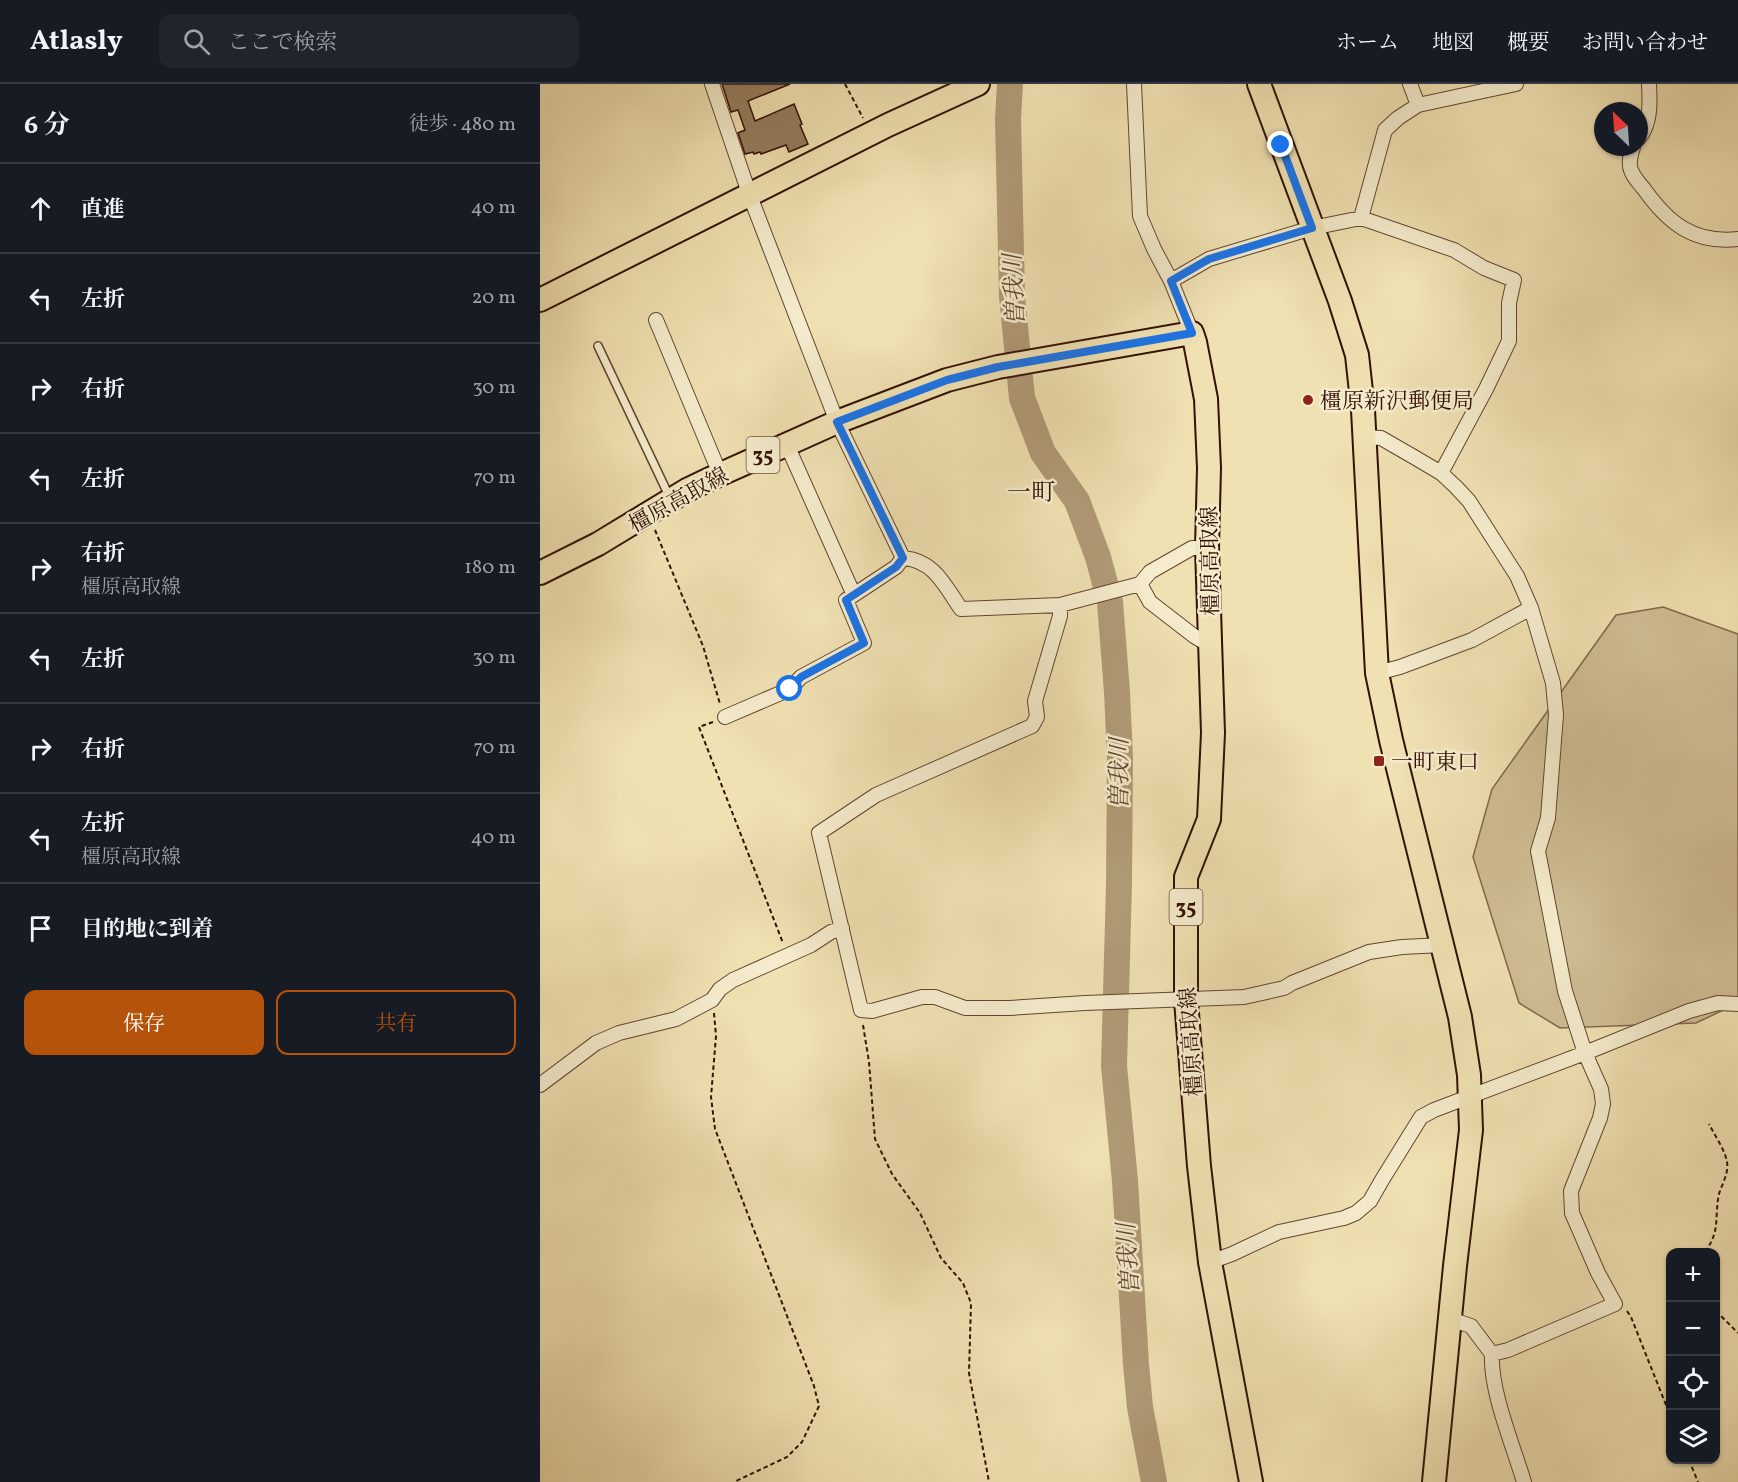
<!DOCTYPE html>
<html lang="ja">
<meta charset="utf-8">
<style>
:root{--surface:#171b24;--page:#20242c;--text:#f1f3f6;--muted:#9ea1a6;--line:#363941;--accent:#b45309}
body{margin:0;font-family:Vollkorn,"Noto Serif JP",serif;background:var(--page);color:var(--text)}
.controls{position:absolute;right:18px;bottom:18px;display:grid;overflow:hidden;border-radius:12px;box-shadow:0 2px 4px #0004}
.controls button{width:54px;height:54px;display:grid;place-items:center;padding:0;border:0;border-bottom:2px solid var(--line);background:var(--surface);color:var(--text);font:30px sans-serif}
.compass{position:absolute;left:1054px;top:18px;width:54px;height:54px;border-radius:50%;background:var(--surface);box-shadow:0 2px 4px #0004;rotate:335deg}
.stop{position:absolute;width:18px;height:18px;margin:-14px;border:4px solid #1a73e8;border-radius:50%;background:#fff}
.stop.end{background:#1a73e8;border-color:#fff;box-shadow:0 2px 6px #0008}
.list{margin:0;padding:0;list-style:none}
h2{display:flex;justify-content:space-between;align-items:center;height:78px;margin:0;padding:0 24px;font-size:26px}
h2 small{font-size:20px;font-weight:400;color:var(--muted)}
.list li{display:grid;grid-template-columns:39px 1fr auto;gap:18px;align-items:center;box-sizing:border-box;height:90px;padding:0 24px;border-top:2px solid var(--line)}
.list b{display:block;font-size:22px;white-space:nowrap}
.list p{margin:0;font-size:20px;white-space:nowrap;color:var(--muted)}
.list em{font-size:20px;font-style:normal;color:var(--muted)}
.actions{display:flex;gap:12px;padding:18px 24px}
.actions a{flex:1;padding:14px 0;border:2px solid var(--accent);border-radius:12px;text-align:center;font-size:21px;color:var(--accent)}
.actions .main{background:var(--accent);color:#fff}
.icon{flex:none;width:33px;height:33px;fill:none;stroke:currentColor;stroke-width:2;stroke-linecap:round;stroke-linejoin:round}
.map{position:relative;flex:none;width:1198px;height:1398px;overflow:hidden}
header{display:flex;align-items:center;gap:36px;box-sizing:border-box;height:84px;padding:0 30px;background:var(--surface);border-bottom:2px solid var(--line)}
header strong{font-size:28px}
nav{display:flex;gap:33px;margin-inline-start:auto;font-size:21px}
.search{width:420px;height:54px;background:var(--page);display:flex;align-items:center;gap:15px;box-sizing:border-box;padding:0 21px;border-radius:12px;color:var(--muted);font-size:22px}
main{display:flex}
aside{flex:1;background:var(--surface)}
.map>svg:first-child{display:block}
.green{fill:#d0be94;stroke:#82684c;stroke-width:1.5}
.lines{fill:none;stroke-linecap:round;stroke-linejoin:round}
.river{stroke:#b09a76;stroke-width:26}
.building{fill:#957d5e;stroke:#331103;stroke-width:1.5}
.lane-casing{stroke:#62452f;stroke-width:10}
.street-casing{stroke:#62452f;stroke-width:16}
.primary-casing{stroke:#331103;stroke-width:26}
.path{stroke:#331103;stroke-width:2;stroke-dasharray:4.5 3;stroke-linecap:butt}
.lane{stroke:#f5eccd;stroke-width:7}
.street{stroke:#f5eccd;stroke-width:14}
.primary{stroke:#f0e1b2;stroke-width:22}
.route{stroke:#1a73e8;stroke-width:8}
.poi-dot{fill:#8f2418;stroke:#f5eccd;stroke-width:2}
.labels{text-anchor:middle;stroke-width:5;stroke-linejoin:round;paint-order:stroke}
.shield{fill:#f5eccd;stroke:#6d5340;stroke-width:1.5}
.shield-label{font-size:21px;font-weight:bold;fill:#331103}
.poi-label{font-size:22px;fill:#331103;stroke:#f5eccd;text-anchor:start}
.street-label{font-size:22px;fill:#331103;stroke:#f5eccd}
.water-label{font-size:24px;font-style:italic;fill:#654831;stroke:#f5eccd}
.neighbourhood-label{font-size:24px;fill:#331103;stroke:#f5eccd}
</style>
<header>
<strong>Atlasly</strong>
<div class="search"><svg class="icon" aria-label="search" viewBox="0 0 24 24"><circle cx="10" cy="10" r="6"/><path d="M15 15l6 6"/></svg>ここで検索</div>
<nav><a>ホーム</a><a>地図</a><a>概要</a><a>お問い合わせ</a></nav>
</header>
<main>
<aside>
<h2>6 分<small>徒歩 · 480 m</small></h2>
<ul class="list">
<li><svg class="icon" aria-label="ahead" viewBox="0 0 24 24"><path d="M12 20V5M6 11l6-6 6 6"/></svg><div><b>直進</b></div><em>40 m</em></li>
<li><svg class="icon" aria-label="left" viewBox="0 0 24 24"><path d="M17 20v-9H6M10 6l-5 5 5 5"/></svg><div><b>左折</b></div><em>20 m</em></li>
<li><svg class="icon" aria-label="right" viewBox="0 0 24 24"><path d="M7 20v-9h11M14 6l5 5-5 5"/></svg><div><b>右折</b></div><em>30 m</em></li>
<li><svg class="icon" aria-label="left" viewBox="0 0 24 24"><path d="M17 20v-9H6M10 6l-5 5 5 5"/></svg><div><b>左折</b></div><em>70 m</em></li>
<li><svg class="icon" aria-label="right" viewBox="0 0 24 24"><path d="M7 20v-9h11M14 6l5 5-5 5"/></svg><div><b>右折</b><p>橿原高取線</p></div><em>180 m</em></li>
<li><svg class="icon" aria-label="left" viewBox="0 0 24 24"><path d="M17 20v-9H6M10 6l-5 5 5 5"/></svg><div><b>左折</b></div><em>30 m</em></li>
<li><svg class="icon" aria-label="right" viewBox="0 0 24 24"><path d="M7 20v-9h11M14 6l5 5-5 5"/></svg><div><b>右折</b></div><em>70 m</em></li>
<li><svg class="icon" aria-label="left" viewBox="0 0 24 24"><path d="M17 20v-9H6M10 6l-5 5 5 5"/></svg><div><b>左折</b><p>橿原高取線</p></div><em>40 m</em></li>
<li><svg class="icon" aria-label="arrive" viewBox="0 0 24 24"><path d="M6 21V4h12l-3 4 3 4H6"/></svg><div><b>目的地に到着</b></div></li>
</ul>
<div class="actions"><a class="main">保存</a><a>共有</a></div>
</aside>
<div class="map">
<svg width="1198" height="1398" viewBox="0 0 1198 1398">
<rect width="100%" height="100%" fill="#f0e1b2"/>
<filter id="stains"><feTurbulence type="fractalNoise" baseFrequency=".00333" numOctaves="4"/><feColorMatrix values="0 0 0 0 .2 0 0 0 0 .09 0 0 0 0 .02 0 0 0 .5 -.17"/></filter>
<radialGradient id="worn" r=".72"><stop offset=".6" stop-color="#630" stop-opacity="0"/><stop offset="1" stop-color="#630" stop-opacity=".3"/></radialGradient>
<path class="green" d="M 1123,523 L 1198,550 L 1198,919 L 1156,939 L 1020,944 L 979,919 L 933,773 L 952,705 L 1076,531 Z"/>
<g class="lines">
<path class="river" d="M 470,0 L 468,35 L 472,212 L 482,314 L 503,369 L 537,417 L 558,473 L 570,518 L 577,608 L 580,674 L 579,800 L 574,982 L 585,1097 L 596,1280 L 600,1323 L 614,1398"/>
</g>
<path class="building" d="M 182,0 L 250,0 L 208,17 L 215,37 L 254,20 L 262,40 L 260,41 L 268,60 L 249,68 L 246,61 L 221,70 L 220,68 L 214,70 L 213,68 L 205,70 L 198,49 L 205,46 L 198,26 L 191,28 Z"/>
<g class="lines">
<g class="lane-casing">
<path id="lane" d="M 58,262 L 130,414"/>
</g>
<g class="street-casing">
<path id="street" d="M 172,0 L 210,112 L 297,338 L 363,474 C 394,476 405,502 421,525 L 520,521 L 600,500 L 610,488 L 652,464 L 667,464
M 594,0 L 600,132 L 614,165 L 631,197 L 652,249
M 870,0 L 878,21
M 1099,54 C 1111,40 1110,18 1109,0
M 1093,63 C 1091,70 1088,79 1091,86 C 1093,93 1100,100 1104,105 C 1128,139 1154,160 1198,155
M 821,134 L 845,46 L 858,34 L 878,21 L 976,0
M 631,197 L 669,175 L 772,144 L 821,134 L 914,166 L 944,184 L 974,196 L 969,219 L 969,257 L 946,305 L 901,389
M 116,236 L 180,390
M 825,353 L 841,354 L 874,373 L 901,389 L 916,403 L 929,417 L 977,492 L 991,524 L 1013,599 L 1016,631 L 1008,734 L 998,767 L 1025,907 L 1045,969 L 1061,1005 L 1063,1020 L 1060,1034 L 1031,1107 L 1032,1129 L 1058,1189 L 1075,1220 L 968,1266 L 952,1270 L 931,1242 L 910,1235
M 247,361 L 313,509
M 600,500 L 610,518 L 654,552 L 671,562
M 520,521 L 520,532 L 495,617 L 497,633 L 492,642 L 336,711 L 279,749 L 321,926 L 332,927 L 382,913 L 395,913 L 425,924 L 470,924 L 545,919 L 704,913 L 744,904 L 752,899 L 829,868 L 862,863 L 903,861
M 837,589 L 860,583 L 932,556 L 991,524
M 185,633 L 250,605 L 261,593 L 324,559 L 306,516 L 356,483 L 363,474
M 0,1001 L 56,959 L 79,949 L 136,935 L 172,916 L 180,905 L 193,896 L 271,861 L 291,848 L 302,844
M 670,1178 L 692,1170 L 739,1148 L 804,1134 L 816,1129 L 830,1117 L 842,1096 L 881,1033 L 894,1026 L 1045,969 L 1149,927 L 1178,919 L 1198,920
M 952,1270 C 950,1307 973,1361 984,1398"/>
</g>
<g class="primary-casing">
<path id="primary" d="M 719,0 L 800,217 L 817,271 L 823,326 L 837,589 L 851,656 L 920,933 L 929,991 L 931,1046 L 915,1182 L 894,1398
M 0,216 L 348,41 L 438,0
M 0,489 L 58,460 L 147,406 L 172,394 L 297,338 L 407,296 L 458,283 L 652,249 L 655,258 L 666,315 L 669,384 L 667,464 L 673,649 L 669,735 L 646,793 L 646,916 L 659,1082 L 670,1178 L 711,1398"/>
</g>
<path class="path" d="M 305,0 L 323,34
M 115,446 L 163,562 L 180,620
M 173,638 L 159,643 L 243,859
M 174,929 L 176,952 L 171,1013 L 175,1045 L 274,1302 L 279,1322 L 262,1358 L 247,1373 L 194,1398
M 323,941 L 329,978 L 335,1055 L 352,1090 L 380,1129 L 401,1174 L 423,1199 L 431,1219 L 429,1289 L 449,1398
M 1165,1168 C 1181,1146 1174,1134 1179,1110 C 1182,1100 1189,1089 1187,1078 C 1185,1066 1175,1052 1169,1040
M 1087,1227 L 1091,1233 L 1130,1331
M 1176,1227 L 1198,1249
M 1149,1376 L 1158,1398"/>
<use href="#lane" class="lane"/>
<use href="#street" class="street"/>
<use href="#primary" class="primary"/>
</g>
<g class="lines">
<path class="route" d="M 250,605 L 261,593 L 324,559 L 306,516 L 356,483 L 363,474 L 297,338 L 407,296 L 458,283 L 652,249 L 631,197 L 669,175 L 772,144 L 741,61"/>
</g>
<g class="poi-dot">
<circle cx="768" cy="316" r="6"/>
<rect x="833" y="671" width="12" height="12" rx="3"/>
</g>
<g class="labels">
<g class="shield">
<rect x="206.5" y="353" width="33" height="36" rx="4.5"/>
<rect x="629.5" y="805" width="33" height="36" rx="4.5"/>
</g>
<g class="shield-label">
<text x="223" y="378">35</text>
<text x="646" y="830">35</text>
</g>
<g class="poi-label">
<text x="780" y="324">橿原新沢郵便局</text>
<text x="851" y="685">一町東口</text>
</g>
<g class="street-label">
<text transform="translate(138 415) rotate(-29)" y="8">橿原高取線</text>
<text transform="translate(669 477) rotate(-91)" y="8">橿原高取線</text>
<text transform="translate(650 958) rotate(-94)" y="8">橿原高取線</text>
</g>
<g class="water-label">
<text transform="translate(474 206) rotate(-93)" y="8">曽我川</text>
<text transform="translate(579 690) rotate(-90)" y="8">曽我川</text>
<text transform="translate(588 1175) rotate(-94)" y="8">曽我川</text>
</g>
<g class="neighbourhood-label">
<text x="491" y="416">一町</text>
</g>
</g>
<rect width="100%" height="100%" filter="url(#stains)"/>
<rect width="100%" height="100%" fill="url(#worn)"/>
</svg>
<div class="controls">
<button>+</button>
<button>−</button>
<button><svg class="icon" aria-label="locate" viewBox="0 0 24 24"><circle cx="12" cy="12" r="6"/><path d="M12 2v4M12 18v4M2 12h4M18 12h4"/></svg></button>
<button><svg class="icon" aria-label="layers" viewBox="0 0 24 24"><path d="M12 4l9 5-9 5-9-5zM3 14l9 5 9-5"/></svg></button>
</div>
<svg class="compass" viewBox="-18 -18 36 36"><path d="M0-13l5 13h-10z" fill="#e53935"/><path d="M0 13l5-13h-10z" fill="#9ea1a6"/></svg>
<div class="stop" style="left:250px;top:605px"></div>
<div class="stop end" style="left:741px;top:61px"></div>
</div>
</main>
